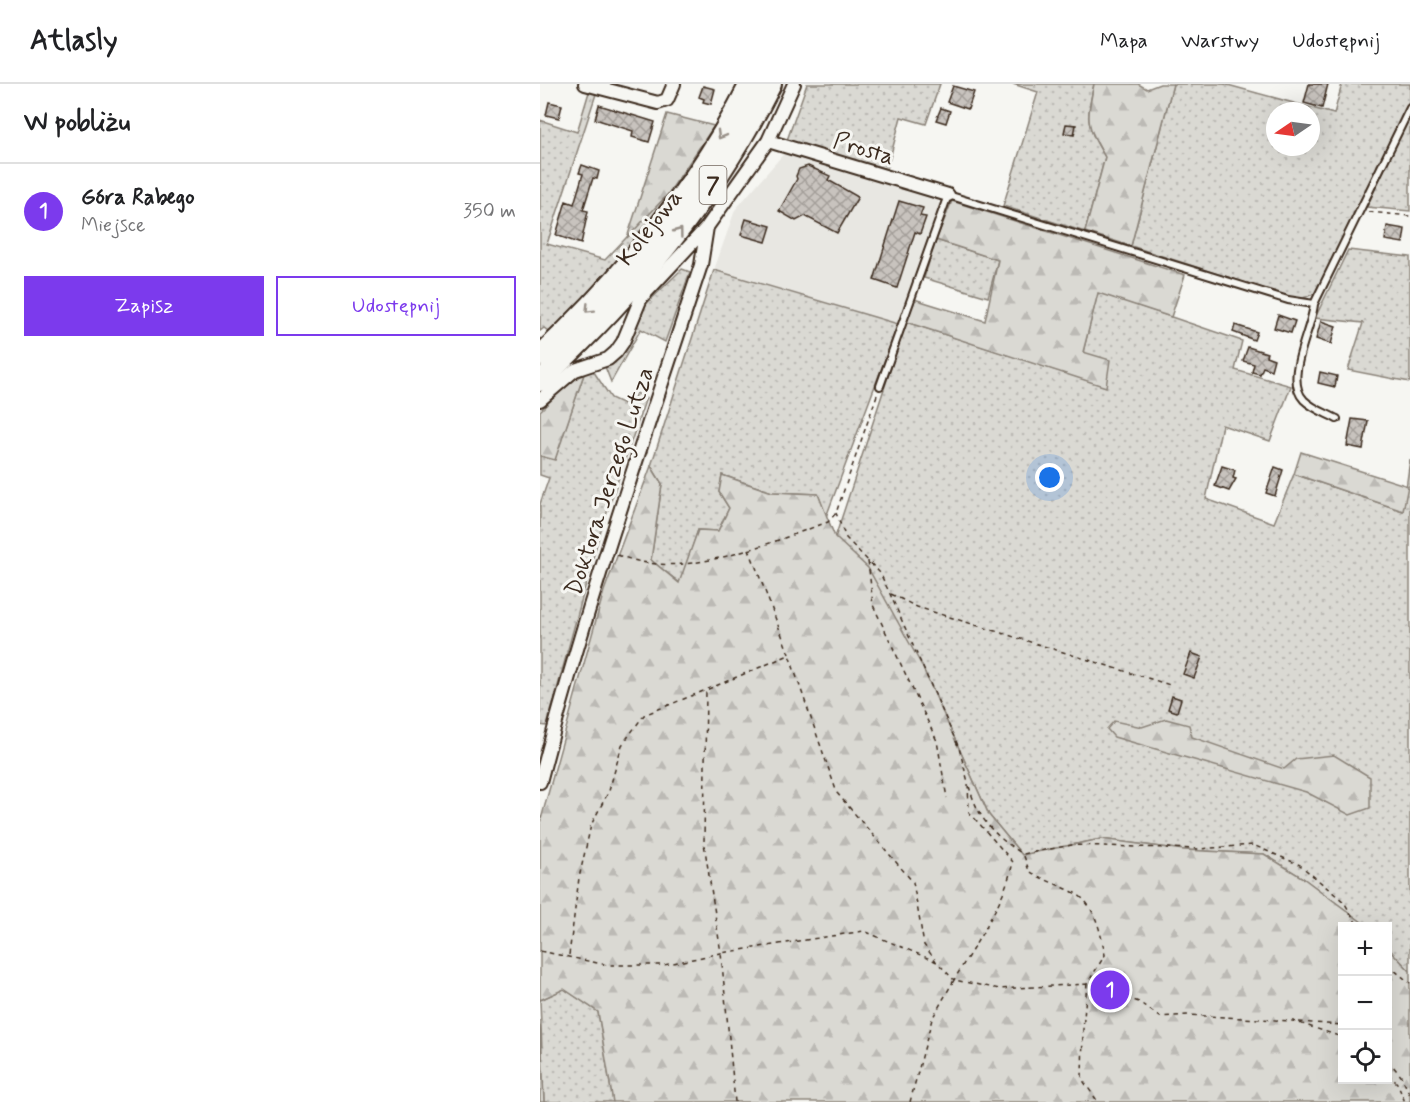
<!DOCTYPE html>
<html lang="pl">
<meta charset="utf-8">
<style>
:root{--surface:#fff;--page:#f2f2f2;--text:#202124;--muted:#757577;--line:#e0e0e0;--accent:#7c3aed}
body{margin:0;font-family:Mynerve,sans-serif;background:var(--page);color:var(--text)}
.controls{position:absolute;right:18px;bottom:18px;display:grid;overflow:hidden;border-radius:0px;box-shadow:0 6px 24px #0002}
.controls button{width:54px;height:54px;display:grid;place-items:center;padding:0;border:0;border-bottom:2px solid var(--line);background:var(--surface);color:var(--text);font:30px sans-serif}
.compass{position:absolute;left:726px;top:18px;width:54px;height:54px;border-radius:50%;background:var(--surface);box-shadow:0 6px 24px #0002;rotate:257deg}
.you{position:absolute;left:510px;top:394px;width:21px;height:21px;margin:-15px;border:4px solid #fff;border-radius:50%;background:#1a73e8;box-shadow:0 0 0 9px #1a73e833}
.badge{display:grid;place-items:center;width:39px;height:39px;border-radius:50%;background:var(--accent);color:#fff;font-size:20px;font-weight:700}
.pin{position:absolute;translate:-50% -50%;border:3px solid #fff;box-shadow:0 2px 6px #0006}
.list{margin:0;padding:0;list-style:none}
h2{display:flex;justify-content:space-between;align-items:center;height:78px;margin:0;padding:0 24px;font-size:26px}
h2 small{font-size:20px;font-weight:400;color:var(--muted)}
.list li{display:grid;grid-template-columns:39px 1fr auto;gap:18px;align-items:center;box-sizing:border-box;height:96px;padding:0 24px;border-top:2px solid var(--line)}
.list b{display:block;font-size:22px;white-space:nowrap}
.list p{margin:0;font-size:20px;white-space:nowrap;color:var(--muted)}
.list em{font-size:20px;font-style:normal;color:var(--muted)}
.actions{display:flex;gap:12px;padding:18px 24px}
.actions a{flex:1;padding:14px 0;border:2px solid var(--accent);border-radius:0px;text-align:center;font-size:21px;color:var(--accent)}
.actions .main{background:var(--accent);color:#fff}
.icon{flex:none;width:33px;height:33px;fill:none;stroke:currentColor;stroke-width:2;stroke-linecap:round;stroke-linejoin:round}
.map{position:relative;flex:none;width:870px;height:1018px;overflow:hidden}
header{display:flex;align-items:center;gap:36px;box-sizing:border-box;height:84px;padding:0 30px;background:var(--surface);border-bottom:2px solid var(--line)}
header strong{font-size:28px}
nav{display:flex;gap:33px;margin-inline-start:auto;font-size:21px}
main{display:flex}
aside{flex:1;background:var(--surface)}
.map>svg:first-child{display:block}
.built{fill:#e8e7e2}
.grass{fill:url(#grass-dots);stroke:#8a8278;stroke-width:1.5;fill-rule:evenodd}
.forest{fill:url(#forest-firs);stroke:#8a8278;stroke-width:1.5}
.building{fill:url(#building-cross-hatch);stroke:#3b2a1e;stroke-width:1.5}
.lines{fill:none;stroke-linecap:round;stroke-linejoin:round}
.service-casing{stroke:#3b2a1e;stroke-width:10}
.minor-casing{stroke:#3b2a1e;stroke-width:16}
.trunk-casing{stroke:#3b2a1e;stroke-width:24}
.path{stroke:#3b2a1e;stroke-width:1.5;stroke-dasharray:4.5 4.5;stroke-linecap:butt}
.service{stroke:#f6f6f2;stroke-width:6}
.minor{stroke:#f6f6f2;stroke-width:12}
.trunk{stroke:#f6f6f2;stroke-width:20}
.oneway{stroke:#989088}
.labels{text-anchor:middle;stroke-width:6;stroke-linejoin:round;paint-order:stroke}
.shield{fill:#f6f6f2;stroke:#73675e;stroke-width:1.5}
.shield-label{font-size:22px;font-weight:bold;fill:#3b2a1e}
.street-label{font-size:24px;fill:#3b2a1e;stroke:#f6f6f2}
</style>
<header>
<strong>Atlasly</strong>
<nav><a>Mapa</a><a>Warstwy</a><a>Udostępnij</a></nav>
</header>
<main>
<aside>
<h2>W pobliżu<small></small></h2>
<ul class="list">
<li><span class="badge">1</span><div><b>Góra Rabego</b><p>Miejsce</p></div><em>350 m</em></li>
</ul>
<div class="actions"><a class="main">Zapisz</a><a>Udostępnij</a></div>
</aside>
<div class="map">
<svg width="870" height="1018" viewBox="0 0 870 1018">
<defs>
<pattern id="grass-dots" width="8" height="8" patternUnits="userSpaceOnUse" patternTransform="scale(1.5)"><rect width="8" height="8" fill="#dad9d3"/><path d="M2 2h.1M6 6h.1" fill="none" stroke="#bcbab5" stroke-width="1.8" stroke-linecap="round"/></pattern>
<pattern id="forest-firs" width="22" height="20" patternUnits="userSpaceOnUse" patternTransform="scale(1.5)"><rect width="22" height="20" fill="#dad9d3"/><path d="M5 1l3.5 6h-7zM16 11l3.5 6h-7z" fill="#bcbab5"/></pattern>
<pattern id="building-cross-hatch" width="8" height="8" patternUnits="userSpaceOnUse" patternTransform="scale(1.5)"><rect width="8" height="8" fill="#c8c3be"/><path d="M0 0l8 8M0 8l8-8" fill="none" stroke="#a49f9a"/></pattern>
</defs>
<rect width="100%" height="100%" fill="#f6f6f2"/>
<filter id="ink" filterUnits="userSpaceOnUse"><feTurbulence type="fractalNoise" baseFrequency=".0167" numOctaves="2"/><feDisplacementMap in="SourceGraphic" scale="12" xChannelSelector="R" yChannelSelector="G"/><feConvolveMatrix kernelMatrix="1 2 1 2 8 2 1 2 1" color-interpolation-filters="sRGB"/></filter>
<g filter="url(#ink)">
<path class="built" d="M 246,67 L 396,113 L 400,121 L 358,240 L 174,186 L 195,126 Z"/>
<path class="grass" d="M 198,0 L 201,0 L 146,95 L 65,196 L 12,250 L 4,244 L 0,247 L 0,36 L 37,48 L 49,8 L 56,10 L 7,160 L 65,176 L 128,110 L 170,51 Z
M 267,0 L 400,0 L 386,40 L 361,33 L 347,85 L 246,59 Z
M 473,0 L 554,0 C 546,37 546,42 565,73 L 545,148 L 463,122 L 498,8 Z
M 633,0 L 684,0 L 794,30 L 802,0 L 870,0 L 870,16 L 779,208 L 759,216 L 591,162 ZM 735,27 L 771,27 L 771,63 L 735,63 Z
M 870,28 L 870,127 L 827,123 Z
M 396,156 L 458,176 L 448,213 L 384,194 Z
M 808,166 L 870,173 L 870,298 L 808,286 L 823,239 L 775,234 Z
M 142,185 L 150,188 L 125,258 L 101,245 L 71,298 L 64,280 L 74,278 L 84,267 L 95,245 L 98,228 Z
M 174,186 L 358,240 L 286,433 L 278,410 L 232,408 L 182,391 L 179,408 L 189,424 L 178,447 L 158,446 L 140,499 L 111,476 L 122,400 L 111,382 Z
M 558,208 L 702,257 L 695,286 L 751,302 L 730,357 L 682,341 L 666,415 L 734,439 L 754,390 L 863,427 L 870,375 L 870,887 L 848,864 L 848,842 L 827,842 L 763,794 L 724,770 L 644,766 L 561,755 L 482,771 L 449,731 L 381,580 L 295,454 L 366,238 L 565,302 L 543,268 Z
M 52,285 L 71,314 L 90,323 L 96,309 L 106,314 L 59,452 L 7,642 L 0,641 L 0,420 L 9,394 L 0,391 L 0,372 L 15,375 L 44,290 Z
M 24,905 L 58,928 L 73,1018 L 4,1018 L 0,916 Z"/>
<path class="forest" d="M 554,0 L 598,0 L 607,5 L 620,0 L 633,0 L 591,162 L 545,148 L 565,73 C 546,40 546,39 554,0 Z
M 127,30 L 174,42 L 128,110 L 87,154 Z
M 412,117 L 645,191 L 631,233 L 558,209 L 543,268 L 570,276 L 566,303 L 366,238 L 374,215 L 445,237 L 458,176 L 396,156 Z
M 44,290 L 15,376 L 0,372 L 0,327 L 36,292 Z
M 761,368 L 868,402 L 863,427 L 754,390 Z
M 111,382 L 122,400 L 111,476 L 139,499 L 158,446 L 178,447 L 189,424 L 179,408 L 182,391 L 232,408 L 278,410 L 295,453 L 328,484 L 381,580 L 449,731 L 482,771 L 561,755 L 644,766 L 724,770 L 763,794 L 827,842 L 802,842 L 802,996 L 848,996 L 848,864 L 870,887 L 870,1018 L 73,1018 L 58,928 L 24,905 L 0,916 L 0,739 L 64,507 Z
M 626,635 L 649,641 L 652,653 L 744,685 L 756,675 L 794,671 L 830,693 L 830,724 L 810,731 L 766,708 L 574,653 L 567,645 L 574,637 L 602,643 Z
M 0,941 L 4,1018 L 0,1018 Z"/>
<path class="building" d="M 769,0 L 788,0 L 782,24 L 764,19 Z
M 163,2 L 175,5 L 171,20 L 163,18 L 164,15 L 159,13 Z
M 413,2 L 434,8 L 428,25 L 407,18 Z
M 9,18 L 22,21 L 19,34 L 6,31 Z
M 59,21 L 115,38 L 109,58 L 92,53 L 93,47 L 55,35 Z
M 401,24 L 410,27 L 406,39 L 396,36 Z
M 526,40 L 536,41 L 534,51 L 524,49 Z
M 42,81 L 59,87 L 57,95 L 53,94 L 43,126 L 48,127 L 41,160 L 16,151 L 26,117 L 34,120 L 43,90 L 39,89 Z
M 268,82 L 290,92 L 288,96 L 318,113 L 297,149 L 265,132 L 256,137 L 239,127 L 257,95 L 256,92 L 259,85 Z
M 359,117 L 383,124 L 380,132 L 386,133 L 380,150 L 375,148 L 357,204 L 334,196 Z
M 206,135 L 231,142 L 226,158 L 201,151 Z
M 847,142 L 865,145 L 863,159 L 845,156 Z
M 738,231 L 755,237 L 751,249 L 734,244 Z
M 781,237 L 796,242 L 791,260 L 776,255 Z
M 695,241 L 717,248 L 714,256 L 693,248 Z
M 708,263 L 727,269 L 726,272 L 734,275 L 731,286 L 723,283 L 720,290 L 712,288 L 714,280 L 703,277 Z
M 780,288 L 797,292 L 795,303 L 778,299 Z
M 812,335 L 828,337 L 823,365 L 807,362 Z
M 682,382 L 695,386 L 693,394 L 696,395 L 689,407 L 675,402 Z
M 735,383 L 743,386 L 735,412 L 726,409 Z
M 651,569 L 662,573 L 654,594 L 643,590 Z
M 632,612 L 641,615 L 637,628 L 628,625 Z"/>
<g class="lines">
<g class="service-casing">
<path id="service" d="M 774,220 C 772,246 743,294 764,316 C 773,325 786,329 797,335
M 340,302 L 408,111 L 748,216 L 774,220 L 870,24"/>
</g>
<g class="minor-casing">
<path id="minor" d="M 45,0 L 118,19 L 127,16 L 134,0
M 228,57 L 408,111
M 0,316 L 35,286 L 68,275 L 76,268 L 83,258 L 101,214 L 167,143 L 228,57 L 254,0
M 0,698 C 45,523 105,352 161,181 L 167,143"/>
</g>
<g class="trunk-casing">
<path id="trunk" d="M 0,272 C 85,192 157,104 210,0
M 0,297 C 94,210 173,115 231,0"/>
</g>
<path class="path" d="M 829,128 L 870,132
M 209,465 L 249,570
M 77,471 C 87,474 98,478 108,479 C 163,488 237,456 288,438 L 296,429 L 337,311
M 328,477 L 333,521 L 397,657 L 407,714
M 351,510 L 377,523 L 630,601
M 429,702 C 438,735 454,752 483,770 L 532,761 L 658,765 L 713,761 L 760,781 L 804,818 L 818,842
M 484,772 L 489,787 C 505,797 520,801 535,809 C 556,821 561,850 565,871 L 547,900 L 543,945 L 542,995 L 558,1018
M 0,867 L 67,881 L 124,881 L 181,869 L 164,759 L 166,606 L 249,571 L 297,709 L 373,798 L 384,861 L 396,877
M 29,871 L 39,794 L 51,741 L 69,707 L 82,661 L 104,631 L 166,606
M 848,881 L 870,899
M 759,938 L 802,941
M 848,976 L 861,992 L 870,1011
M 848,990 L 857,999 L 865,1018
M 195,1018 L 181,869 L 324,847 L 397,878 L 414,896 C 436,858 464,820 473,778 L 429,728 L 428,698 L 419,664 L 350,510 L 340,489 L 306,454 L 296,429
M 370,1018 L 392,935 L 414,896 L 460,905 L 547,900 L 599,918 L 620,933 L 648,931 L 753,937 L 802,953"/>
<use href="#service" class="service"/>
<use href="#minor" class="minor"/>
<use href="#trunk" class="trunk"/>
</g>
<defs><path id="oneway-chevron" d="M-2-3.5L2.5 0L-2 3.5" fill="none" stroke-width="1.6" stroke-linecap="round" stroke-linejoin="round" transform="scale(1.5)"/></defs>
<g class="oneway">
<use href="#oneway-chevron" transform="translate(181 51) rotate(120)"/>
<use href="#oneway-chevron" transform="translate(139 148) rotate(-53)"/>
<use href="#oneway-chevron" transform="translate(49 225) rotate(135)"/>
</g>
</g>
<g class="labels">
<rect class="shield" x="159.5" y="82" width="27" height="38" rx="4.5"/>
<g class="shield-label">
<text x="173" y="109">7</text>
</g>
<g class="street-label">
<text transform="translate(324 64) rotate(17)" y="8">Prosta</text>
<text transform="translate(109 143) rotate(-52)" y="8">Kolejowa</text>
<text transform="translate(69 397) rotate(-72)" y="8">Doktora Jerzego Lutza</text>
</g>
</g>
</svg>
<div class="controls">
<button>+</button>
<button>−</button>
<button><svg class="icon" aria-label="locate" viewBox="0 0 24 24"><circle cx="12" cy="12" r="6"/><path d="M12 2v4M12 18v4M2 12h4M18 12h4"/></svg></button>
</div>
<svg class="compass" viewBox="-18 -18 36 36"><path d="M0-13l5 13h-10z" fill="#e53935"/><path d="M0 13l5-13h-10z" fill="#757577"/></svg>
<div class="you"></div>
<div class="pin badge" style="left:570px;top:906px">1</div>
</div>
</main>
